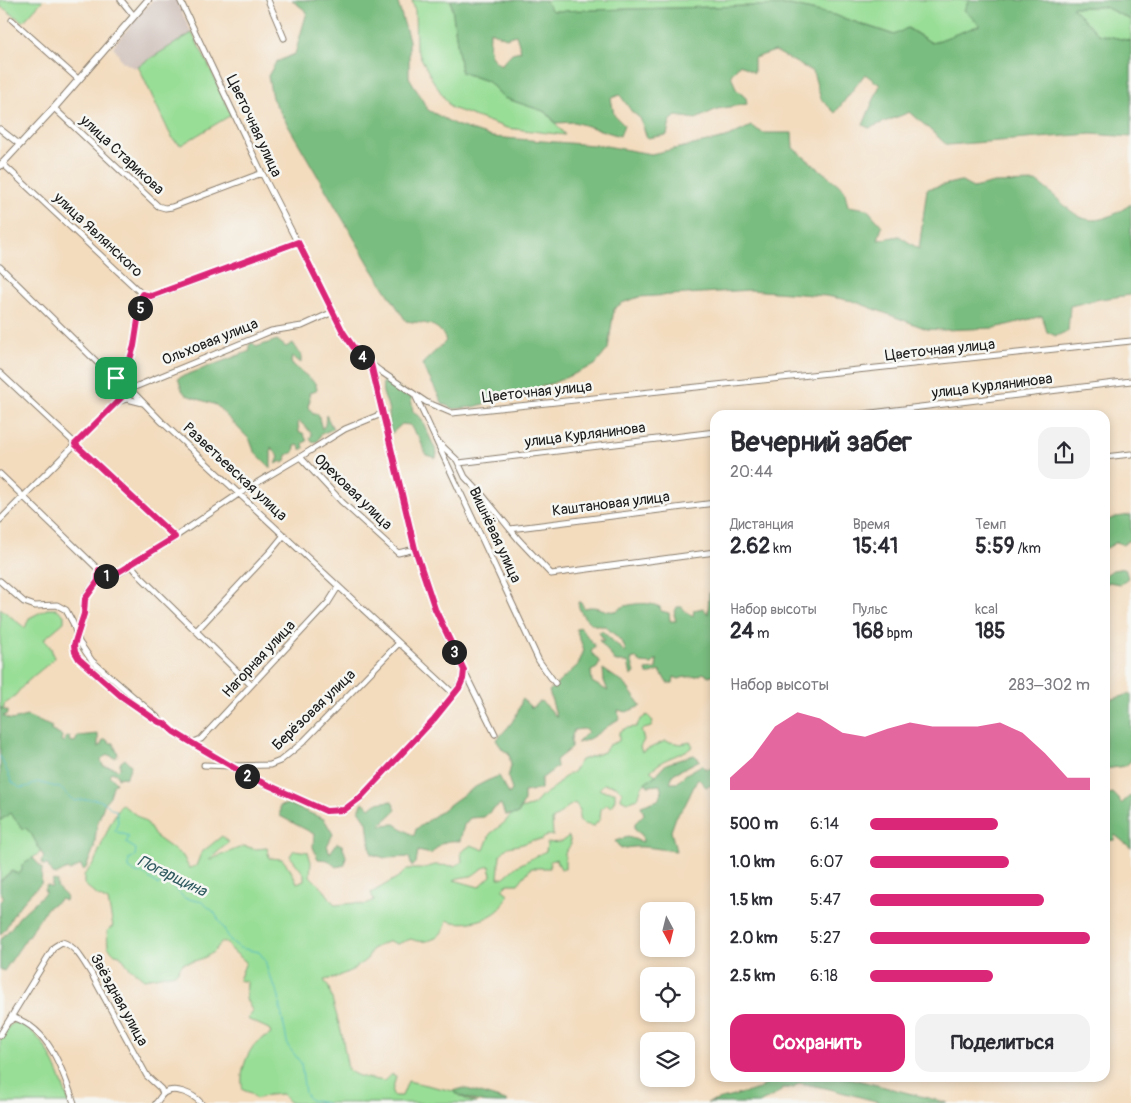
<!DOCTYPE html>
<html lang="ru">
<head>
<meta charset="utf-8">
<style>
	:root { --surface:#fff; --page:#f2f2f3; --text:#2b2b33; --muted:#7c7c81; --accent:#db2777 }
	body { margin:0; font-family:Pangolin,sans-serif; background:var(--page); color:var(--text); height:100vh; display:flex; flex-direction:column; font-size:19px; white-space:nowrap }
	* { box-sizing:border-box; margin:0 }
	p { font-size:16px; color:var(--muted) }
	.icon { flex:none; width:28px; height:28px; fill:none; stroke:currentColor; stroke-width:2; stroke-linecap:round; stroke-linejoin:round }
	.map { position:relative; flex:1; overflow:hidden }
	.sheet { position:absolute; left:710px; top:410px; width:400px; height:672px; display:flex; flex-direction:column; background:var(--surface); border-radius:15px; box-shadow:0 2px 8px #0003 }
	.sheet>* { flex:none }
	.needle { width:32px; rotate:173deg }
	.controls { position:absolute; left:640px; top:902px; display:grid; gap:10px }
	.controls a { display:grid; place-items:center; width:55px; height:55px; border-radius:10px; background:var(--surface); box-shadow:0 2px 8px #0003; font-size:25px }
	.pin { position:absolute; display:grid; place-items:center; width:42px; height:42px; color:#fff; margin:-21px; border-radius:10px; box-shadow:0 2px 8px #0006 }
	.km { position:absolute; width:25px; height:25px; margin:-12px; border-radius:50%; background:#222; color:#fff; font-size:14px; line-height:25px; text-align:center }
	.round { display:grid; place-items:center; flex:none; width:52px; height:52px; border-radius:15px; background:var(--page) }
	.summary { display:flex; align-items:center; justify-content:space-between; height:85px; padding:0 20px }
	h1 { font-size:28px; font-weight:800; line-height:38px }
	.figures { display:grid; grid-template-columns:repeat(3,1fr); gap:8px; height:85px; padding:5px 20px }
	.figures div { display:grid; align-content:center }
	.figures b { font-size:21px; font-weight:800 }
	.figures small { font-size:14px; font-weight:400 }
	.figures p { font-size:14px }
	.chart { height:140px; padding:10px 20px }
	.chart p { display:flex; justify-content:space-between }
	.chart svg { width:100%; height:90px; margin-top:5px; fill:var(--accent); opacity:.7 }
	.action { display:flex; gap:10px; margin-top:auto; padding:10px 20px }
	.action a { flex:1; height:58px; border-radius:15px; background:var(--accent); color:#fff; font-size:20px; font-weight:800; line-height:58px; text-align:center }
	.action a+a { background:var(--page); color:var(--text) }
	ul { padding:0 20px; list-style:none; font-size:16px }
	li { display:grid; grid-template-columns:80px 60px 1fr; align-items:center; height:38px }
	li i { height:12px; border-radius:6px; background:var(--accent) }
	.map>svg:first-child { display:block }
	.industrial { fill:#cfc0ba }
	.green { fill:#99de97; stroke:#5a7d5a; fill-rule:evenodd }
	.forest { fill:#7abd80; stroke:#4b6c4e; fill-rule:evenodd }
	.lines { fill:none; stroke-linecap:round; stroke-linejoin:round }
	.stream { stroke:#4bb8c6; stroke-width:1 }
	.minor-casing { stroke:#887c6c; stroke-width:7 }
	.tertiary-casing { stroke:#887c6c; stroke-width:8 }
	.minor { stroke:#fff; stroke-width:5 }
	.tertiary { stroke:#fff; stroke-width:6 }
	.route-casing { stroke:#fff; stroke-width:10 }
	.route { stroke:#db2777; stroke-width:6 }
	.labels { text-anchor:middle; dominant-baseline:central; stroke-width:5; stroke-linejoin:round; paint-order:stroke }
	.street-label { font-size:15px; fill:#1c1c1c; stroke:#f6f6f2 }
	.water-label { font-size:16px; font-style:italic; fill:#2f5a60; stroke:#f6f6f2 }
</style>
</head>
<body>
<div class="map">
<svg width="1131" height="1103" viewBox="0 0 1131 1103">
	<rect width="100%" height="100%" fill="#f6f6f2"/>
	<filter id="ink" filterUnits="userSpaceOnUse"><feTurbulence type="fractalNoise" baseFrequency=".02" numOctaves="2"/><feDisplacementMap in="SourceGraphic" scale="10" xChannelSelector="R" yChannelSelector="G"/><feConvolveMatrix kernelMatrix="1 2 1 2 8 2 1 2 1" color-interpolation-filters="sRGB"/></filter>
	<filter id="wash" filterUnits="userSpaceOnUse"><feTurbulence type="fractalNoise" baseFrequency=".0096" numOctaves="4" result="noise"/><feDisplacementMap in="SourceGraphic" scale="20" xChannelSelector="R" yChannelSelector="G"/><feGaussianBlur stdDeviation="1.12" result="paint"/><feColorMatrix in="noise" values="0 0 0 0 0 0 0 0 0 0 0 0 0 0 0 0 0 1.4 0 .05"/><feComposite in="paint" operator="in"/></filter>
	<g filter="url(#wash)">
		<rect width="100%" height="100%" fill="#f3dbbd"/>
		<path class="industrial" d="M153,0H176L192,33L134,68L122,61L113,46Z"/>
		<path class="green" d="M0,0H43L23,22L2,7L0,9Z
			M412,0H451L461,72L489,82L504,98L546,112L565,135L507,128L451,108L432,79L416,48L415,11Z
			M545,0H969L965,10L981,25L932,43L908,28L895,35L834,15L790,5L552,11Z
			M1072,7H1105L1131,20V41L1098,34Z
			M192,33L209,66L231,115L181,145L174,140L169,132L138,66Z
			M0,608L25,628L29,618L47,609H57L64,615V622L44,639L51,648L54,658C46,667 36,673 27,682C19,689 15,699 4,704V708H0Z
			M647,715L653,721L651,727L641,730L644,740L640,747L642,752L665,741L681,744L690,742L693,746L688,750L663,761L650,771L656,775L642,786L638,798L627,802L621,799L622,792L616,786L604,784L599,789L603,791L615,792V799L611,807L607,804L601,809L600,819L594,826L583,824L579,819L580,810L575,803C565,807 560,815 552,820L553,836L548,835L541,840H533L523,844L508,847L500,855L498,878H503L517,866L546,851L547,843L561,842L569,836L571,844L565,853V869H561L556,859L550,861V868H531L518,884H508L502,889L508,894C507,897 505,902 503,905C493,920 463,927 447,920C446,923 445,928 442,932C436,941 421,944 411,939L397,944L389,941L372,949L367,959L354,969L335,978L324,980L329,988L342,1035L348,1070C360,1079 370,1078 384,1081L391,1074L396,1076L392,1092L394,1096H402L408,1081L453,1091L461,1097L476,1103H297L289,1102L282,1094L268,1095L256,1099L251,1093L243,1090C239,1075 246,1053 257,1042C261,1039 267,1037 271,1034L269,1029L247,1019L253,1012L246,999L247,982L239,980L246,962L232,950L226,942H221C213,957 198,961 183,963L176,973L144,979L129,967L120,955L115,954L108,947L107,931L113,926L108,901L98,896L84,884V875L94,863L111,822L121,804L147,823L155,836L183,856L189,868L196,866L201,853L222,836L229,842L209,860L244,846L256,849L267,848L269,858L282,859L290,869L297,883L304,880V874L290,856L294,850L308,852L311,862L310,876L324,890L335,905L356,903L364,905L374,900L371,893L400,876L407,869H421L435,865L455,866L462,862L461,852L471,845L484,850L490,834L504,823L511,815L518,814L521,809L534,805L542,796L555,787L562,779L574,771L581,760L604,752L609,745L619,741V732L626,728L636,727L640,720ZM490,866L491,876L479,887L454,880C459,877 465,877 471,876C478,873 479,868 490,866Z
			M10,813L23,829L26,828L32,835L41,852L27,862L22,871L18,874L11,871L0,881V821Z
			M16,1021C47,1035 59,1073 69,1103H0V1041L9,1026Z"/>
		<path class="forest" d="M292,0H397L409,40V77L428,110L456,125L492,137L606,146L651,154L726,138L751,126L763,133H792L793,148L844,189L848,206L867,209L882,226L878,240L899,236L919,249L927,189L960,181L973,188L994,183L1037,182C1075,209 1080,239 1131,204V295L1100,299L1070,306L1068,331L1056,336L1047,332L1042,316L995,328L943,330L927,329L853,301L826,296L750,290L639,297L622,303L614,309L608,349L595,365L553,383L474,407L454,409L443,404L422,364L446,341C439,321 424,324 406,321L372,269L272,98L268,76L276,62L295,54L307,12Z
			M451,0H545L552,11L790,5L834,15L894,35L907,28L932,43L980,25L964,10L969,0H1131V20L1105,7H1072L1098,34L1131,41V137L1091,134L947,145L910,112L869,128L863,125L880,85L865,74L835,113L821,99L813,72L775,51L754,58V73L740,64L731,75L736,89L746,98L747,104L717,109L696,119L676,116L670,121L667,135L647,138L640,118L632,112L620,95L611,98L614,115L624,125L620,136L574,122L556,123L546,112L504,98L489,82L461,72ZM490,31L506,38L516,35L521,51L512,53L501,65C486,57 490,46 490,31Z
			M277,340L286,347L293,343L301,355V363L292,356L291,363L315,383L317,389L314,392L309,393L310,400L308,406L313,414H318L322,429L325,425L326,415L333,429L321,434L318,441L313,442L310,438L312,435C310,430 303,425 299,421L298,424L299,432L303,433L307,441L303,443L304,448L302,450L298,445L295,446L294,452L287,455L286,461L283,464L282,461L276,464L279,457L271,447V468L254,451L250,440L216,405L186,395L182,390L178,378L250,351L249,345L252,342L256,347Z
			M384,378L411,397L413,412L421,418L437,453L436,458L426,455L419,437L414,432L410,425L402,424L392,433C388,426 390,420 389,413C388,398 379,396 384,378Z
			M1131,515V539L1123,545L1117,542L1107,548L1105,547V521L1116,517Z
			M1125,568L1128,578L1120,584L1108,582L1105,585V575L1113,570Z
			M714,592L715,674L709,676L703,673C696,679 687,675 679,679L674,677L673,683H667L660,671L651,674H647L646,670L656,669L657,659L652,664L641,663L635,658L631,659L635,673L631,676L628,662H616L599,640L604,641L599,632L602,631L626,653C625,641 613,634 605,626C591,628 579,615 578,602H581L584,608C599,604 604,613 615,611C618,611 621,607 625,606C636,603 650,602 660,607L661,611L669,613L670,621H676L674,614L677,607H682L686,612L693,616L694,610L703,608L708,614L709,593Z
			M580,627L595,646L591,652L600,662L597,668L591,671L592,682L608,691L604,681L603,669L625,684L641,706L626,712L618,710L619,719C606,726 593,740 577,743L588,732L584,729L574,730L571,739V748L556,760L557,767L541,779V789L524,792V801L518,814L505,815L501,804L493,809L484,817L470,818L464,825L460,841C444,840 442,842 431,854L418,851L416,863L412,867L409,857L385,858L371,854L367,822L359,810L363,802L370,808L376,803L392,801L396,810L380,825L395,824L414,836L416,829C444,811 467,787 499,776L509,794L512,790L508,777L511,766L509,753L503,750L496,740C509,727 518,717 522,699L532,708L541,701L550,709L557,718L549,691L578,665L584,650L576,629Z
			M1131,694V761L1125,766L1105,769V701Z
			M0,708L8,711V714L3,716C13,723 16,718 27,716L52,727L50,730L62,736L61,741L64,742L65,738L70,736L69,741L75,742L78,736L98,734V747L102,745V741L106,739L109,743H113L118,754L115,758L109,755L105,756L101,760L103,766L112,767L118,770L120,768V763L125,759L131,765L128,773L125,778L123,777L118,778L117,774L111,772L109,775L116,782L113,786L110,796L105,802L97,825L94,848L86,868L83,870L81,865L70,871L67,869L56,875L51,873L48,865H43L41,861L44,857L32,835L26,828L23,829L10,813L0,821Z
			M694,755L700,760L673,774L670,783H677L686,774L702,765L704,768L715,769V784L706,787L698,778L685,805L676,817L671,831L676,851C655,849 642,844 621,849L615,841L628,837L643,842L642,835L635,830V823L644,814L641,806L658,800L662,793L660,785L648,786L645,782L656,775L666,764Z
			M1113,793L1119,799L1121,804L1131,795V848L1115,835L1114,840L1105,841V795Z
			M288,804L324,819L333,834L327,846L330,853L337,843L342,845L346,856L345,865L336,867L328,860L318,859L313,847L314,834L280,816V806Z
			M33,858L42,868L41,884C30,893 21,903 13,915C8,923 7,929 0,935V902L4,898L0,891V881L12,871L18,874L22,871V865Z
			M53,880L57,881C55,889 62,891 66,896L65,901L61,899L47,908L4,971L0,969V940L11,928L20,916L46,892L44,890L47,885L51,888Z
			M776,1078H849L948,1103H883L826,1088L799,1083L794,1088H783L775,1095L759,1103H707L759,1089Z
			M464,1088L506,1101L508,1103C486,1103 471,1103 453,1091Z"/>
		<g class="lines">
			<path class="stream" d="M0,756L12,782L20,788L30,786L37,782L60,788L74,801C87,799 103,796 111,809L116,810L118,821L115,831L129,836L126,843L136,849L135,856L129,859V868L136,873L144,874L158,885L164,882L170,884L177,890L184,898L202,902L214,912L231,941L240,948L259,952L265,960L268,972L279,996L280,1007L288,1046L301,1063L305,1093L310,1100L327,1103"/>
		</g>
	</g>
	<g filter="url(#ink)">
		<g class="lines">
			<g class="minor-casing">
				<path id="minor" d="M121,0L134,16
					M180,0L262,173L343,332L358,354L380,371L426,402L452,413L1131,341
					M268,0L284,38
					M12,20L78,79
					M54,108L158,206L165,208L172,207L262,173
					M0,129L19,144
					M2,163L142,294L151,297L298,242
					M0,267L106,371L130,389L162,422L454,694
					M371,365L415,549L435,609L448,639L495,734
					M0,373L175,537
					M116,378L126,372L134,345L142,294
					M415,395L539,661L555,683
					M119,401L127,399L143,403
					M855,415L1131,381
					M436,440L457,460L465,477L484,497L519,540L551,574L715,552
					M300,457L342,502L398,553L415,549
					M1105,457L1131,454
					M459,463L715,432
					M0,474L99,570
					M0,520L130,389L271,331L302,326L333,312
					M510,529L715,503
					M131,565L141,577L251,685
					M0,581L24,602L35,606L57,605L66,610L73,623L79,642L92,661L174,732L247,776L326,811L344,810L361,797L434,719L454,694L463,679L464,670
					M196,631L271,551L284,535
					M160,722C146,716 80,665 76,652C72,641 81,626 84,615C85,610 84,605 85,600C88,588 100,585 99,570L104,575L107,576L119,573L175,537L240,493L300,457L345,429L384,413
					M192,743L201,739L328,603L338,587
					M204,765L232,766L270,765L280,761L302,743L399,643
					M8,1022L15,1018C50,1030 63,1071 74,1103
					M0,1035L54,947L62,942C76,946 83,961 91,973L147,1076L161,1089L163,1094
					M156,1103C159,1100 161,1095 164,1093C175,1086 193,1094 201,1103"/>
			</g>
			<g class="tertiary-casing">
				<path id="tertiary" d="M0,166L54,108L148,0"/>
			</g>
			<use href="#minor" class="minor"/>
			<use href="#tertiary" class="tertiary"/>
		</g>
	</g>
	<g class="lines" filter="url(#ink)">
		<g class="route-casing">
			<path id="route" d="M298,242L343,332L358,354L371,364L415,549L435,609L464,670L463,679L459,688L434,719L361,797L344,810L326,811L248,776L197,746L174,732L164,723L159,722L153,718L121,696L79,659L75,652L74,645L84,614L85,599L98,581L99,570L104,575L112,576L175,537L75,444L130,389L116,378L126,372L134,346L142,294L151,296Z"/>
		</g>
		<use href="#route" class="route"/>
	</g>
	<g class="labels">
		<g class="street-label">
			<text transform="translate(254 126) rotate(65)">Цветочная улица</text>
			<text transform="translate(122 155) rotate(43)">улица Старикова</text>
			<text transform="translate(98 235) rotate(43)">улица Являнского</text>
			<text transform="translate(210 342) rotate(-22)">Ольховая улица</text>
			<text transform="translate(940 350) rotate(-6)">Цветочная улица</text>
			<text transform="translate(992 386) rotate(-7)">улица Курлянинова</text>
			<text transform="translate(537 392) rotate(-6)">Цветочная улица</text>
			<text transform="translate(585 435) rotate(-7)">улица Курлянинова</text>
			<text transform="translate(235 472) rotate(43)">Разветьевская улица</text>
			<text transform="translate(353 492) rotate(44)">Ореховая улица</text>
			<text transform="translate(611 504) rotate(-7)">Каштановая улица</text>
			<text transform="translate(495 535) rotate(65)">Вишнёвая улица</text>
			<text transform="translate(259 659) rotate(-47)">Нагорная улица</text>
			<text transform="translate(314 710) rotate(-44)">Берёзовая улица</text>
			<text transform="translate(119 1000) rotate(61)">Звёздная улица</text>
		</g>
		<g class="water-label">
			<text transform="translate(172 876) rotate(26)">Погарщина</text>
		</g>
	</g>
</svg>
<div class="controls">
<a><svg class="needle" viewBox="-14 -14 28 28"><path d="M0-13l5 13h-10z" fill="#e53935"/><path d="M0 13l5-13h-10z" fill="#7c7c81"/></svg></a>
<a><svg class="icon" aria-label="locate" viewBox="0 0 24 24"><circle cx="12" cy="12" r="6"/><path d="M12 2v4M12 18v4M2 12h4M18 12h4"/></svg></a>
<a><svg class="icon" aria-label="layers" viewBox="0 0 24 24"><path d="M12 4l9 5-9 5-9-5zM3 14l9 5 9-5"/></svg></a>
</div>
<div class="pin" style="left:116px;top:378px;background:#1e9e55"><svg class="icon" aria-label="arrive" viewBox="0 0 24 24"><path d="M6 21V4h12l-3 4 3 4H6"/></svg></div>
<b class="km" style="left:106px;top:576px">1</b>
<b class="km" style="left:247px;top:776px">2</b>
<b class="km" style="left:454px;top:652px">3</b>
<b class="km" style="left:362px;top:357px">4</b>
<b class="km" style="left:140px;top:308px">5</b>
<section class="sheet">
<div class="summary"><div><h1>Вечерний забег</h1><p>20:44</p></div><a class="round"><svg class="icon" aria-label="share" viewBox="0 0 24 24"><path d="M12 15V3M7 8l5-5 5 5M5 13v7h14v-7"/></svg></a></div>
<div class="figures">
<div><p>Дистанция</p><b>2.62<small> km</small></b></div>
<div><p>Время</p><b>15:41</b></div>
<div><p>Темп</p><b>5:59<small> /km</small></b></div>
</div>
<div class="figures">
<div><p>Набор высоты</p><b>24<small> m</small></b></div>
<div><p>Пульс</p><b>168<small> bpm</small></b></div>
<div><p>kcal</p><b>185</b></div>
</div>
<div class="chart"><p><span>Набор высоты</span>283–302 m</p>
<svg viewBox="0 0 160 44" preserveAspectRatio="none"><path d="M0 44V38L10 28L20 13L30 6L40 9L50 16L60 18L70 14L80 11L90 13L100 13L110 13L120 11L130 16L140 26L150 38L160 38V44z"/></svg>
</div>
<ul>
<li><b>500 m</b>6:14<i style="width:58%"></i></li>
<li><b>1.0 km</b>6:07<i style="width:63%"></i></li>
<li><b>1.5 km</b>5:47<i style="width:79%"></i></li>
<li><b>2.0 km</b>5:27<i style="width:100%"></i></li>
<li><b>2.5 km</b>6:18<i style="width:56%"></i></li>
</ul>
<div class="action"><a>Сохранить</a><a>Поделиться</a></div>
</section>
</div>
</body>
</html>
